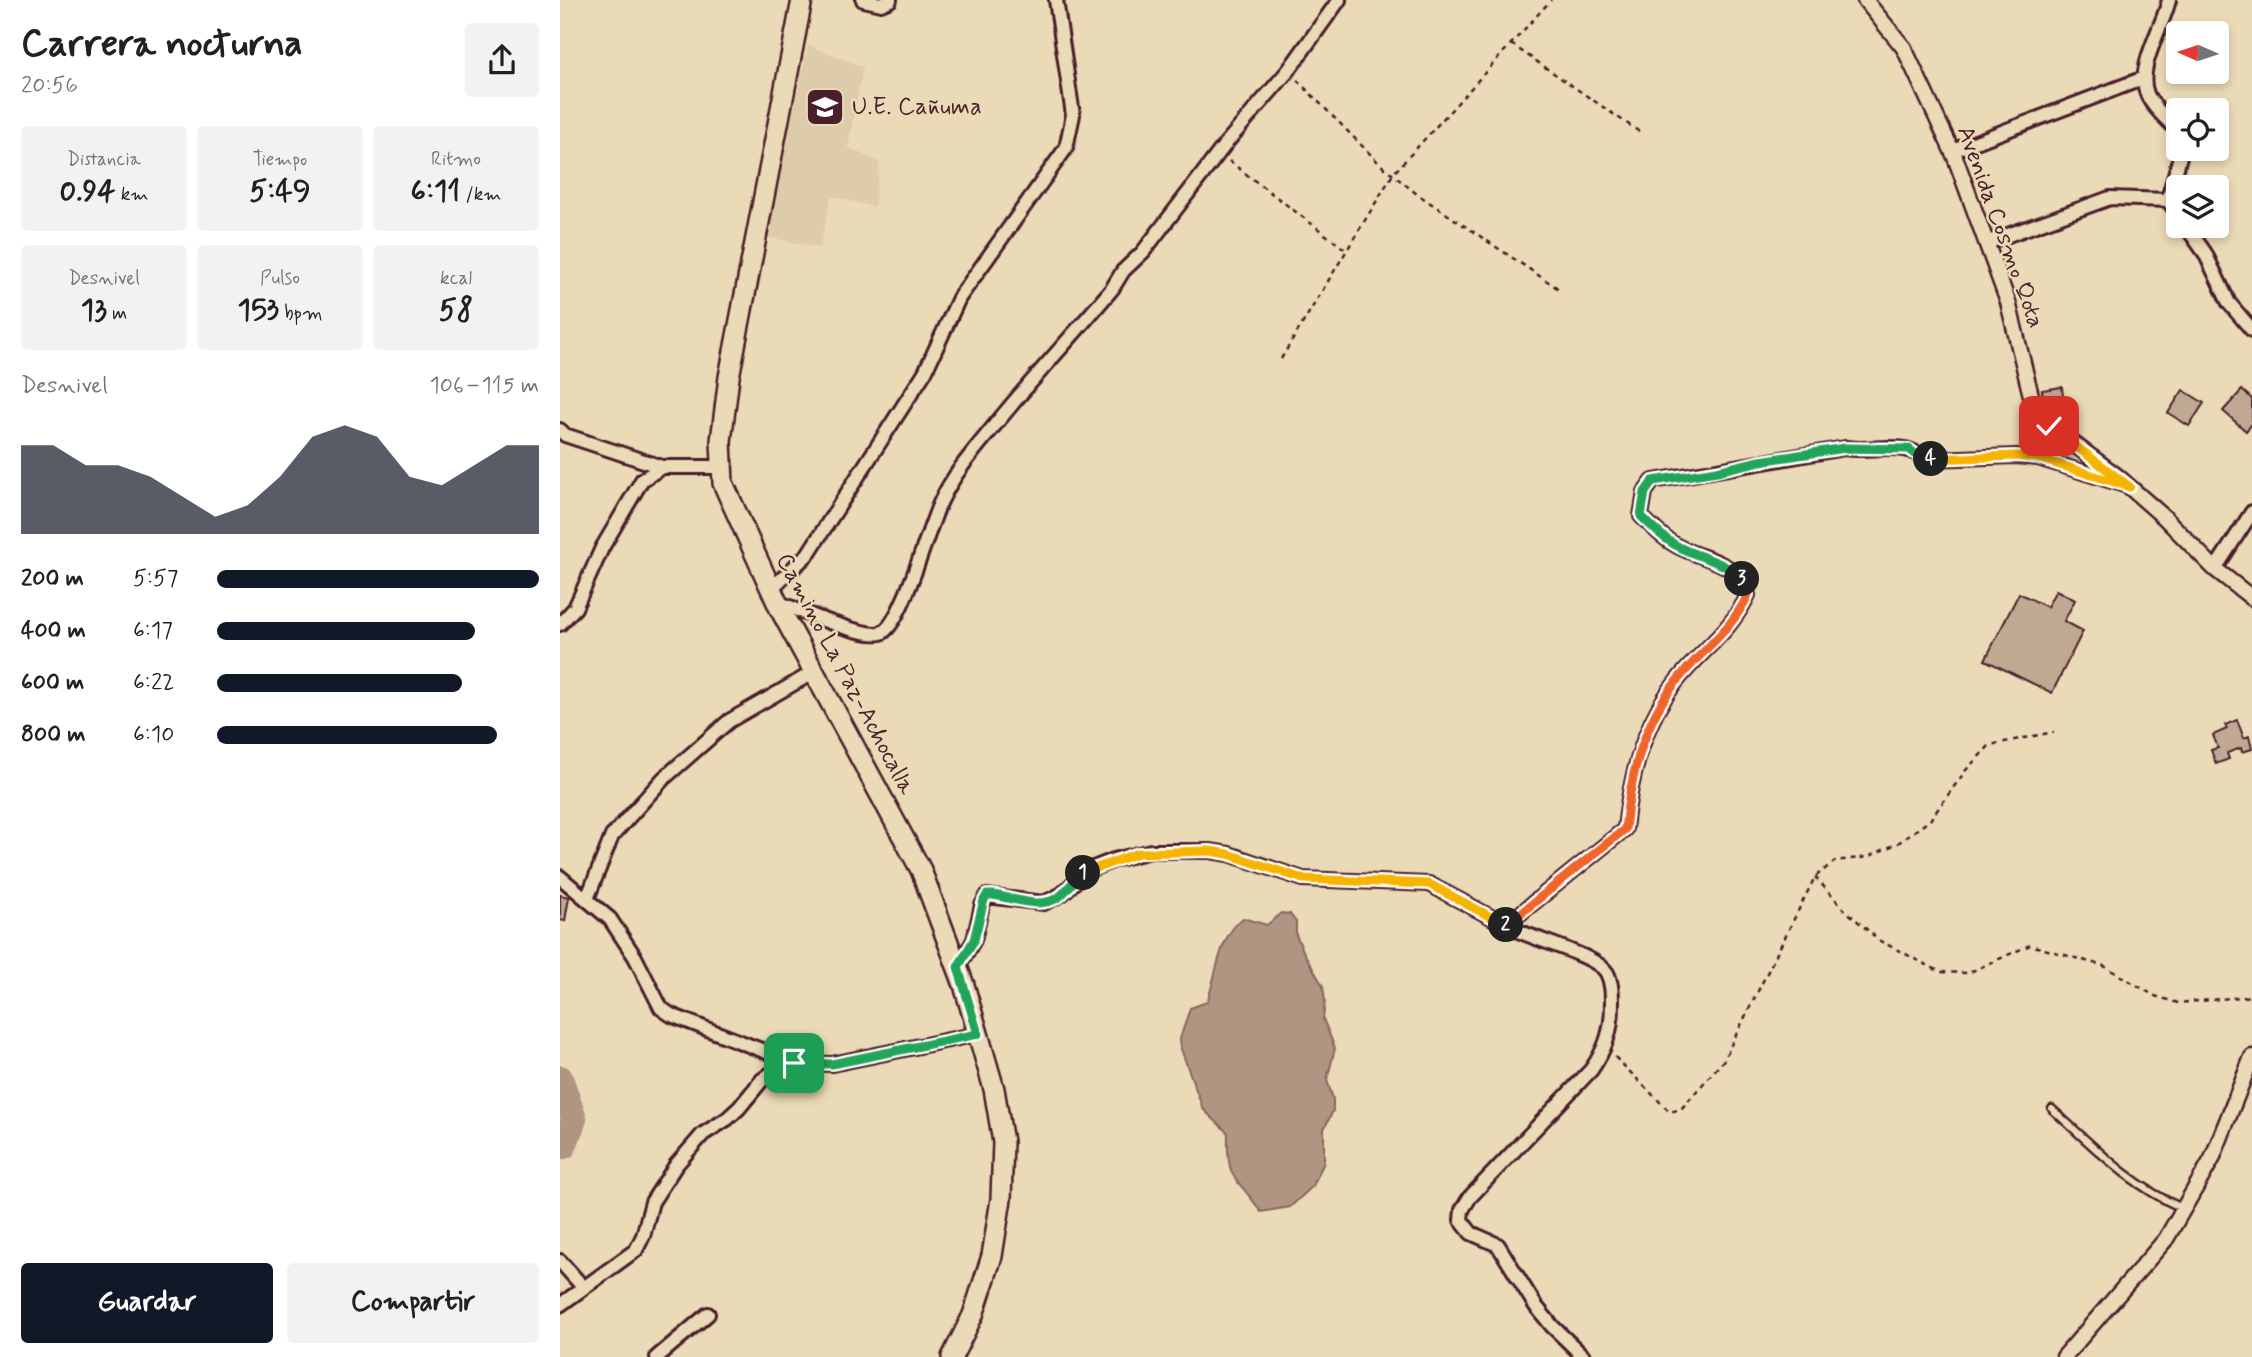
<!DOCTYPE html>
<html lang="es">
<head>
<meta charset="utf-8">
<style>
	:root { --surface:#fff; --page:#f2f2f2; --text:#202124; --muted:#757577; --accent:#111827 }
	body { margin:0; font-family:Mynerve,sans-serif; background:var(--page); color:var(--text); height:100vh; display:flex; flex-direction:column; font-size:26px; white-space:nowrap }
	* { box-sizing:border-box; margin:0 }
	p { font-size:23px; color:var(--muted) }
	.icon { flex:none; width:38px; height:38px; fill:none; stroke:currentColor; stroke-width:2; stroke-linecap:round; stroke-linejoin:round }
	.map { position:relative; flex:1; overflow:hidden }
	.drawer { display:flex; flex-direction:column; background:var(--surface); width:560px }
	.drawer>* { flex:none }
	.needle { width:46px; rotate:273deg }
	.fabs { position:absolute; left:1606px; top:21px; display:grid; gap:14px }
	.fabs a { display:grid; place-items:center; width:63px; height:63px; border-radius:7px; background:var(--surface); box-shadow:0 4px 10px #0003; font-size:35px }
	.pin { position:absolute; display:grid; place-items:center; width:60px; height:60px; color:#fff; margin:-30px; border-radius:14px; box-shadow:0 4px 10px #0006 }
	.km { position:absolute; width:35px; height:35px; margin:-18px; border-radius:50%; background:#222; color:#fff; font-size:19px; line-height:35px; text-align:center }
	.round { display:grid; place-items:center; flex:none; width:74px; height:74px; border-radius:7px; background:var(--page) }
	.headline { display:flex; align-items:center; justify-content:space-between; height:119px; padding:0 21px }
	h1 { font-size:38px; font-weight:700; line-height:52px }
	.metrics { display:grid; grid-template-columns:repeat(3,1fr); gap:10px; height:119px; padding:7px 21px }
	.metrics div { display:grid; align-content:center; border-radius:7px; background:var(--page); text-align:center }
	.metrics b { font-size:30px; font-weight:700 }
	.metrics small { font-size:19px; font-weight:400 }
	.metrics p { font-size:19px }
	.chart { height:196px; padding:14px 21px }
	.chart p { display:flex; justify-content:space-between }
	.chart svg { width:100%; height:126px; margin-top:7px; fill:var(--accent); opacity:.7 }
	.button { display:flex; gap:14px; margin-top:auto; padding:14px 21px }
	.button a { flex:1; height:80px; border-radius:7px; background:var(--accent); color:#fff; font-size:28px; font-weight:700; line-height:80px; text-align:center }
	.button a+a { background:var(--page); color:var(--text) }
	ul { padding:0 21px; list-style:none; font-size:23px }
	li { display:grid; grid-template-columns:112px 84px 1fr; align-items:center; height:52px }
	li i { height:18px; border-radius:9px; background:var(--accent) }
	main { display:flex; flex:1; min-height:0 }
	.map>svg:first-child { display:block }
	.built { fill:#decbac }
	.water { fill:#b09583; stroke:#876660; stroke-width:2 }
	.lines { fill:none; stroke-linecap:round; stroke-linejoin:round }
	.river { stroke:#b09583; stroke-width:26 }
	.building { fill:#c0a992; stroke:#4a1f2b; stroke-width:2 }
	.service-casing { stroke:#4a1f2b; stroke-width:11 }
	.minor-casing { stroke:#4a1f2b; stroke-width:18 }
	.tertiary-casing { stroke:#4a1f2b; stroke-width:19 }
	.primary-casing { stroke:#4a1f2b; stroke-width:24 }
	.path { stroke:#4a1f2b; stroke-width:2.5; stroke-dasharray:5 5; stroke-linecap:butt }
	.service { stroke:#ebdab7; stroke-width:6 }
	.minor { stroke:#ebdab7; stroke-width:12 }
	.tertiary { stroke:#ebdab7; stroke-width:14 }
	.primary { stroke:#ebdab7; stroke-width:19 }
	.split-1-casing { stroke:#fff; stroke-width:14 }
	.split-2-casing { stroke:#fff; stroke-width:14 }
	.split-3-casing { stroke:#fff; stroke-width:14 }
	.split-4-casing { stroke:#fff; stroke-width:14 }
	.split-5-casing { stroke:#fff; stroke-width:14 }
	.split-1 { stroke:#22a559; stroke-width:9 }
	.split-2 { stroke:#f5b400; stroke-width:9 }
	.split-3 { stroke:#f0652b; stroke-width:9 }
	.split-4 { stroke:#22a559; stroke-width:9 }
	.split-5 { stroke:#f5b400; stroke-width:9 }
	.labels { text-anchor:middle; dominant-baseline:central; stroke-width:5; stroke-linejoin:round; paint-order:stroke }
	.poi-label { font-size:24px; fill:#4a1f2b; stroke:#ebdab7; text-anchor:start }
	.street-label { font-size:24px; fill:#4a1f2b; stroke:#ebdab7 }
</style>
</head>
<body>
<main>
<section class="drawer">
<div class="headline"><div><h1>Carrera nocturna</h1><p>20:56</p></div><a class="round"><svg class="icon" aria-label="share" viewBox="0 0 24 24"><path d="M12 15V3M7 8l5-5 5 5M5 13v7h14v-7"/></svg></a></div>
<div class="metrics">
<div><p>Distancia</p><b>0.94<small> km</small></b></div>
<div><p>Tiempo</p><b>5:49</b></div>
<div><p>Ritmo</p><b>6:11<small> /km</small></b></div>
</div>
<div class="metrics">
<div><p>Desnivel</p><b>13<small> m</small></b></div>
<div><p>Pulso</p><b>153<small> bpm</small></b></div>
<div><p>kcal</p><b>58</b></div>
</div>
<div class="chart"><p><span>Desnivel</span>106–115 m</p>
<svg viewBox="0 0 160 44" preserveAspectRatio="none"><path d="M0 44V13L10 13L20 20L30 20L40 24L50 31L60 38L70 34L80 24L90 10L100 6L110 10L120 24L130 27L140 20L150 13L160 13V44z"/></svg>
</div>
<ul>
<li><b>200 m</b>5:57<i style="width:100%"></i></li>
<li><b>400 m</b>6:17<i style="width:80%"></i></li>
<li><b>600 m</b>6:22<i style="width:76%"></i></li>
<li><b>800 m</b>6:10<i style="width:87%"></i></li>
</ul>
<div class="button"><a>Guardar</a><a>Compartir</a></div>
</section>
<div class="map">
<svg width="1692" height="1357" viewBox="0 0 1692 1357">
	<rect width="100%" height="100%" fill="#ebdab7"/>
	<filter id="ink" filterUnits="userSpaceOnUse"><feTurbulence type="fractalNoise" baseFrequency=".0143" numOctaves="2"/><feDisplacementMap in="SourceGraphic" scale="14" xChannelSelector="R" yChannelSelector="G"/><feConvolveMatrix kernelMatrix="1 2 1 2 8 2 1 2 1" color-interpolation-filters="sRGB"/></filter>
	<g filter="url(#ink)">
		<path class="built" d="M248,45L303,67L288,147L320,163L314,207L271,196L260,248L206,237Z"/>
		<path class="water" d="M721,913L730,914L736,922V935L744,953L763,986L765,1001L763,1019L775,1048L767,1080L773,1099V1111L764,1129V1162L753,1186L730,1207L701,1212C677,1175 666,1184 668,1133L643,1109L621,1049L620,1039L630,1008L647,1002C657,975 658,937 683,918L707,925Z"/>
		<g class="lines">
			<path class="river" d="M0,1078L14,1119L4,1146"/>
		</g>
		<path class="building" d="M1502,387L1504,405L1484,407L1482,390Z
			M1623,390L1644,403L1629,426L1608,413Z
			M1682,390L1692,399V424L1686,431L1663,411Z
			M1496,590L1515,600L1504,621L1523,631L1492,693L1425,660L1459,593L1487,607Z
			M1677,720L1684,738L1689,736L1692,749L1682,752L1681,748L1667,753L1669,759L1656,764L1651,750L1658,748L1653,735L1667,729L1665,725Z
			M0,895L9,897L5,921L0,920Z"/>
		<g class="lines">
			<g class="service-casing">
				<path id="service" d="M1492,1109C1533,1146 1571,1186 1622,1208"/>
			</g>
			<g class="minor-casing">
				<path id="minor" d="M303,0L321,4L330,0
					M1609,0C1603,27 1576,67 1587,94C1592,107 1609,121 1619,132
					M1392,151L1584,78
					M1608,200L1619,216
					M1626,226L1645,253L1669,303L1692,330
					M1426,243L1550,198L1608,200L1622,149
					M0,430L5,435L102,467
					M1655,569L1692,512
					M211,589L248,554L365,372L399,298L506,148L513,115L496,0
					M217,602C237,609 308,641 323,632C344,619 368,527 381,501C394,474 411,454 430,431C469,382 512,337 552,289L563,271L583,252L667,142L728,71L779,0
					M0,624L15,608L42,548L82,480L102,467H162
					M0,877L50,919L75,957L101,1008L111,1015L235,1063L272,1064L418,1034
					M27,899L52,836L103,779L169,721L254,672
					M946,925C969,939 1036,954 1047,973C1052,983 1052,994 1052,1005C1052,1031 1045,1050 1031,1070L910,1197L902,1210L901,1220L911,1233L938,1245L975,1305L992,1326L1024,1357
					M398,967L414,940L422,905L427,896L484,903L502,894L526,871L554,860L591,851H650L669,854L743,879L869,884L946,925L1065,829C1070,779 1084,722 1116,682C1141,650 1170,633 1188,595C1176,560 1149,562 1119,547C1105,540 1092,527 1081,516L1085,492L1093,481L1285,448C1305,451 1325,446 1344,449C1354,450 1360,457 1371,459L1456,456L1478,458L1567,486
					M0,1261L23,1287
					M0,1305L76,1250L83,1236L92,1202L116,1165L143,1134L167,1119L179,1108L202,1080L230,1060
					M97,1357L148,1314"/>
			</g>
			<g class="tertiary-casing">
				<path id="tertiary" d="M1305,0L1344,48L1395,157L1448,302L1476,416L1557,476L1605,518L1655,569L1692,598
					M1504,1357L1606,1239L1652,1159L1692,1057"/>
			</g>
			<g class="primary-casing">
				<path id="primary" d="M242,0L169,377L161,441L163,483L220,609L361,870L404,985L434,1089L443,1142L441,1199L432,1256L413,1315L392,1357"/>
			</g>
			<path class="path" d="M951,44L1081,133
				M737,80L821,165L857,194L999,289
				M669,161L786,250
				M721,359L833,174L991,0
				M1255,877L1284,909L1320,941L1381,972L1408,973L1470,945L1544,966L1595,996L1618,1003L1692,996
				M1055,1057L1110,1112L1121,1109L1163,1061L1255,877L1275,861L1308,857L1338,843L1370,820L1406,770L1430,745L1494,732"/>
			<use href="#service" class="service"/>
			<use href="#minor" class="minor"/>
			<use href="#tertiary" class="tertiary"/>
			<use href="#primary" class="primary"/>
		</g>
	</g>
	<g class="lines" filter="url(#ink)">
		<g class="split-1-casing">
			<path id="split-1" d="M234,1063L272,1064L418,1034L398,967L414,940L424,900L427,895H433C454,898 478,910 499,897C508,890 513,880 523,873"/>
		</g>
		<g class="split-2-casing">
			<path id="split-2" d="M523,873L578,853L650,851L668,854L743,879L869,884L946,925"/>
		</g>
		<g class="split-3-casing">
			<path id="split-3" d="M946,925L1065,829C1070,778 1084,722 1116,682C1141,650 1170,633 1188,595L1182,579"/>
		</g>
		<g class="split-4-casing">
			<path id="split-4" d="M1182,579C1165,561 1140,558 1119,547C1104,539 1092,527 1081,516L1085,492L1093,481L1157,471L1200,461L1285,448L1349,449L1359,457L1371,459"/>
		</g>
		<g class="split-5-casing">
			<path id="split-5" d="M1371,459L1456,456L1478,458L1570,487L1489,426"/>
		</g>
		<use href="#split-1" class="split-1"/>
		<use href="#split-2" class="split-2"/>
		<use href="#split-3" class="split-3"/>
		<use href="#split-4" class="split-4"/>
		<use href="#split-5" class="split-5"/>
	</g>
	<defs>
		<g id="school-square" transform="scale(2.0125)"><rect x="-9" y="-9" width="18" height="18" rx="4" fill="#4a1f2b" stroke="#ebdab7"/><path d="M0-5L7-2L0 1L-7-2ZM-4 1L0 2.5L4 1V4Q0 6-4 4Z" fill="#fff"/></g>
	</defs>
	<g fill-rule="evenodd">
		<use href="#school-square" x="265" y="107"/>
	</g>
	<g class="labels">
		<g class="poi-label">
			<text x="292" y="107">U.E. Cañuma</text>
		</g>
		<g class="street-label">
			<text transform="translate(1440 227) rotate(70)">Avenida Cosmo Qota</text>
			<text transform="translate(285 674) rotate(62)">Camino La Paz-Achocalla</text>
		</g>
	</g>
</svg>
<div class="fabs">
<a><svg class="needle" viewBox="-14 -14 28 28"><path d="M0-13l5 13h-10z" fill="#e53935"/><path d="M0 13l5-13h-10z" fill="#757577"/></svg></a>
<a><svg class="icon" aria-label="locate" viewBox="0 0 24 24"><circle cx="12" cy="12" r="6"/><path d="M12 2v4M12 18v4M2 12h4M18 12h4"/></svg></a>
<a><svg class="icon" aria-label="layers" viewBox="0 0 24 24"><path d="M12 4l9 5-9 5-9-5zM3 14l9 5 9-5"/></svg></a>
</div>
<div class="pin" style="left:234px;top:1063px;background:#1e9e55"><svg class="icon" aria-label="arrive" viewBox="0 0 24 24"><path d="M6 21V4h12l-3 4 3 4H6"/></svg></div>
<div class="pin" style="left:1489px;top:426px;background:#d93025"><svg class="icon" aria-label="check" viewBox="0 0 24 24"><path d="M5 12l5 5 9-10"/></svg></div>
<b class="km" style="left:523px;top:873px">1</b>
<b class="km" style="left:946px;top:925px">2</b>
<b class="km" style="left:1182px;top:579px">3</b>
<b class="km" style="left:1371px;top:459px">4</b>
</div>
</main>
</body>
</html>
